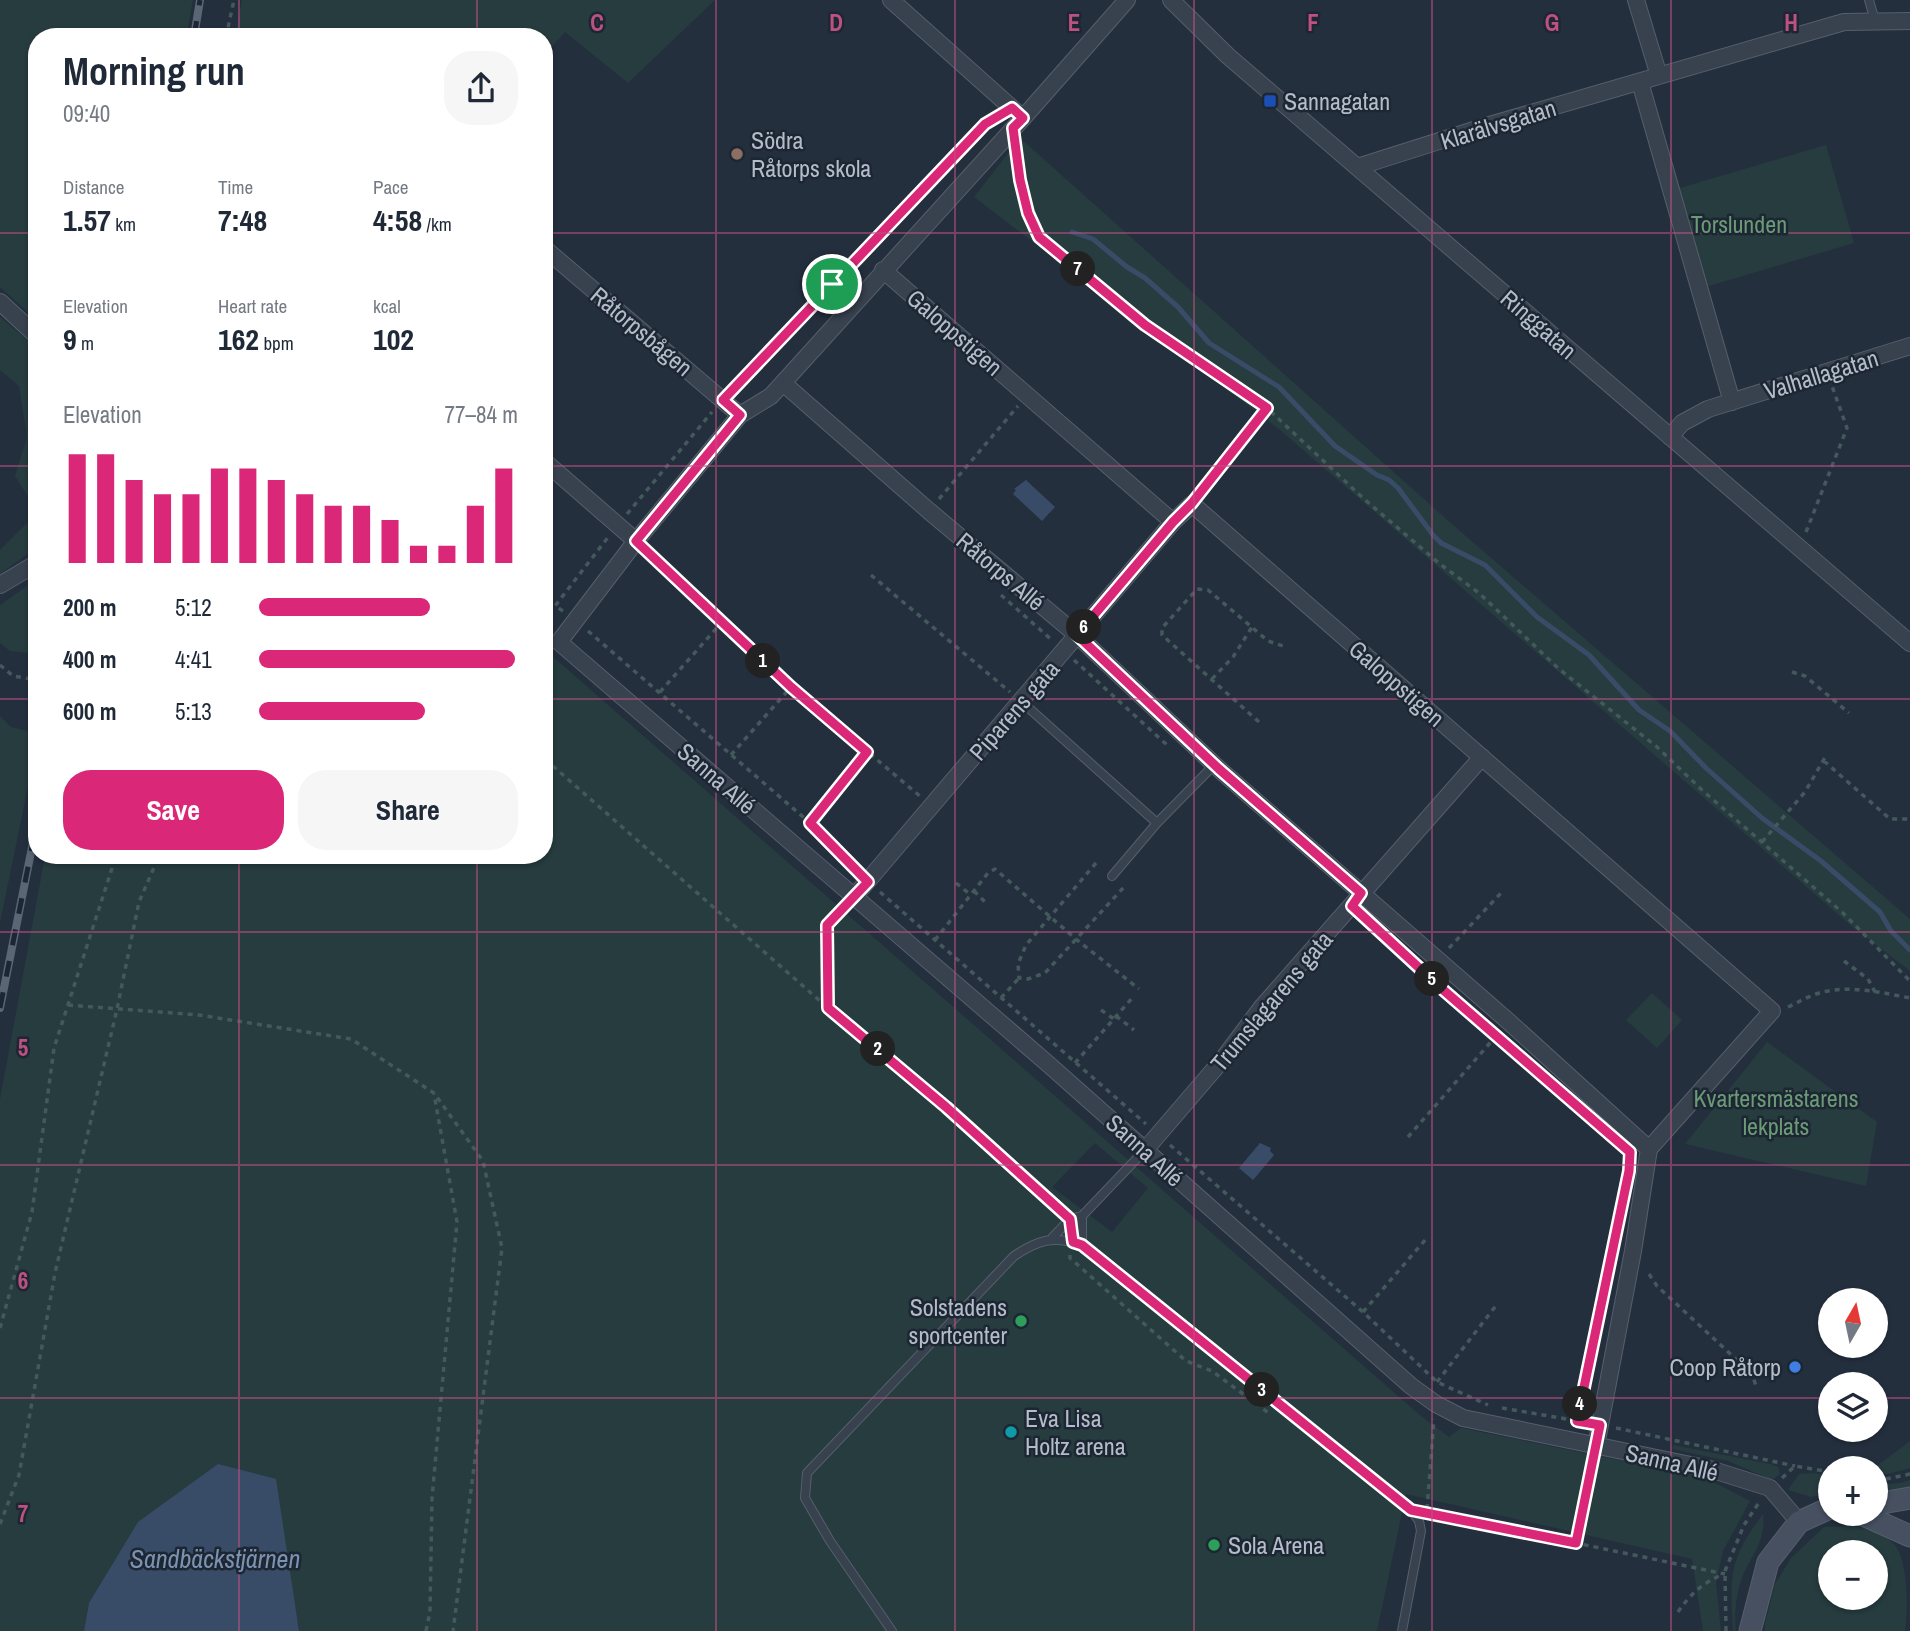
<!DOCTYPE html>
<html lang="en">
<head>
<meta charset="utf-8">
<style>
	:root { --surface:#fff; --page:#f6f6f7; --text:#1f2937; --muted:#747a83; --accent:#db2777 }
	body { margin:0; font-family:"Archivo Narrow",sans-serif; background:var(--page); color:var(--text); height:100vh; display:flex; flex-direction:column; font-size:26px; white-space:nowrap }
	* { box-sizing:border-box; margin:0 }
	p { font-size:23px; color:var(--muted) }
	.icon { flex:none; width:38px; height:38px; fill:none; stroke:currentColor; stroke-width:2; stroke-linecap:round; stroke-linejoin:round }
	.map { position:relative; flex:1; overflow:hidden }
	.sheet { position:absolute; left:28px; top:28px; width:525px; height:836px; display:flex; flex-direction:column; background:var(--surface); border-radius:28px; box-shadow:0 2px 5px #0004 }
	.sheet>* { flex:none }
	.needle { width:46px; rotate:9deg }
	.buttons { position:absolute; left:1818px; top:1288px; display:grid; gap:14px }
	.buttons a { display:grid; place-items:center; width:70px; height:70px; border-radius:50%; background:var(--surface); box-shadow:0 2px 5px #0004; font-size:35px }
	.pin { position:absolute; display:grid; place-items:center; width:60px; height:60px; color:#fff; margin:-30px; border:4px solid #fff; border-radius:50%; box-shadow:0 2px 7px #0007 }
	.km { position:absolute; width:35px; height:35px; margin:-18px; border-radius:50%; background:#222; color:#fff; font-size:19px; line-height:35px; text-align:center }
	.round { display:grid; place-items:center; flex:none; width:74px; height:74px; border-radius:28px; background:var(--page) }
	.summary { display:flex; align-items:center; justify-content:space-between; height:119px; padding:0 35px }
	h1 { font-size:38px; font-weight:800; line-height:52px }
	.metrics { display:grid; grid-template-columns:repeat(3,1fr); gap:10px; height:119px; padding:7px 35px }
	.metrics div { display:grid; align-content:center }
	.metrics b { font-size:30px; font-weight:800 }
	.metrics small { font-size:19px; font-weight:400 }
	.metrics p { font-size:19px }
	.chart { height:196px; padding:14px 35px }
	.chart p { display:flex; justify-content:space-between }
	.chart svg { width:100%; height:126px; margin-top:7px; stroke:var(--accent); stroke-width:6 }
	.button { display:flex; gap:14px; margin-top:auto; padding:14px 35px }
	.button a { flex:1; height:80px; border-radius:28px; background:var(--accent); color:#fff; font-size:28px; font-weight:800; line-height:80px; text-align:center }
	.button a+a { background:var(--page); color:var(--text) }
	ul { padding:0 35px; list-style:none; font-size:23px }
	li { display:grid; grid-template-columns:112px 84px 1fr; align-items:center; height:52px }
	li i { height:18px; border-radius:9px; background:var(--accent) }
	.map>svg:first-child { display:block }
	.green { fill:#263c3f; fill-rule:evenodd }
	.water { fill:#394c67 }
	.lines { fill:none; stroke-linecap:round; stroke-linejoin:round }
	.stream { stroke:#394c67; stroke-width:5 }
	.lane-casing { stroke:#565f6c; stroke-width:10 }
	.street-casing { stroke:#565f6c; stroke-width:18 }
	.secondary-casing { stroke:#565f6c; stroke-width:23 }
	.path { stroke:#44595c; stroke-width:3.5; stroke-dasharray:5 5; stroke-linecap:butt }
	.lane { stroke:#38414e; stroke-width:8 }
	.street { stroke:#38414e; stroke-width:16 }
	.secondary { stroke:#465061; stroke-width:21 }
	.rail-casing { stroke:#5a6575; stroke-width:8 }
	.rail { stroke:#1d2633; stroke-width:5; stroke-dasharray:16; stroke-linecap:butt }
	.route-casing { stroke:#fff; stroke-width:14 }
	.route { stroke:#db2777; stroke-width:9 }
	.grid { fill:none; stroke:#bd5182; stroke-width:2; stroke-opacity:0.55 }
	.transit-dot { fill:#1a4fb4; stroke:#1d2633; stroke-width:2.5 }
	.education-dot { fill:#8d6e63; stroke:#1d2633; stroke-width:2.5 }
	.leisure-dot { fill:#2e9e5b; stroke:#1d2633; stroke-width:2.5 }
	.shop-dot { fill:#3f7fe0; stroke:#1d2633; stroke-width:2.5 }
	.culture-dot { fill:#0f9aa8; stroke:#1d2633; stroke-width:2.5 }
	.labels { text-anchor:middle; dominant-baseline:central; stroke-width:5; stroke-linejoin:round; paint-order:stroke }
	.poi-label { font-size:24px; fill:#b4bcc9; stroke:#1d2633; text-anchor:start }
	.street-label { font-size:24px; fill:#b4bcc9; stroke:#1d2633 }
	.park-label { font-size:24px; fill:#6b9a76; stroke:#1d2633 }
	.water-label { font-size:26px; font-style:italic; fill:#7c92b1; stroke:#1d2633 }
	.grid-label { font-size:23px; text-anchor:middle; font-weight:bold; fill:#bd5182; stroke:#1d2633; stroke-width:5; stroke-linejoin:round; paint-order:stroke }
</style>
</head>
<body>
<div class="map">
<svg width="1910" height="1631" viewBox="0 0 1910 1631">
	<rect width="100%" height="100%" fill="#242f3e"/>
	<path class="green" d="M0,0H193L186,37H37V320L0,287Z
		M242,0H715L628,83L565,32L544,55V37H235Z
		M1020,138L1453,525L1910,919V971L1849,924L1279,429L974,197Z
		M1826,145L1854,243L1702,288L1673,190Z
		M0,317L33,345L37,352V547L0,574V550L29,521V498L15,476L27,437L19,386L0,370Z
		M37,579V654L10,651L0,643V605Z
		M544,649L1421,1416L1449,1437L1461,1428L1704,1477L1750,1501L1723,1551L1716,1583L1721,1631H1703L1692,1559L1406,1494L1377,1631H299L298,1621L89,1603L84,1631H0V1099L45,856H544ZM1095,1143L1148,1188L1112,1232L1052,1187Z
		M0,716L11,727L36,733L33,762L0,923Z
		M1652,993L1682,1020L1657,1048L1626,1020Z
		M1767,1042L1877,1122L1866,1186L1685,1144Z
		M1910,1441V1468L1888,1474H1876V1468H1874Z
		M1673,1445L1770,1464L1778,1467L1780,1474L1772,1480L1728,1461L1672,1449Z
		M1814,1473L1830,1476V1494L1811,1497L1788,1490L1799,1474Z
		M1910,1480V1489L1876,1494V1485L1900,1483Z
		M1763,1514C1767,1542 1749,1557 1741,1581C1736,1596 1734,1616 1736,1631H1733C1730,1576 1728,1560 1763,1514Z
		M1852,1526C1867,1529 1882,1532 1893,1543C1909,1558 1908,1611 1905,1631H1765V1624L1775,1584L1791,1558L1824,1527ZM1830,1552H1876V1598H1830Z"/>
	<path class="water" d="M1026,480L1055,507L1042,521L1013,494L1016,490L1014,489Z
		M1260,1143L1271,1148L1270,1151L1274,1155L1253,1180L1239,1168Z
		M218,1464L276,1479L299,1631H84L89,1603L138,1522Z"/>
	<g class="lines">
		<path class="stream" d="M1072,232L1093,239L1127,267L1145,278L1178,307L1209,343L1279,387L1335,446L1377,475L1389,480L1398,488L1433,535L1441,543L1485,565L1537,617L1589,655L1639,710L1670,731L1706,768L1762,818L1821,861L1880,912L1891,931L1910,950"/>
		<g class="lane-casing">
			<path id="lane" d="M1869,0L1875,21
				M1022,702L1157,823L1214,765
				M1112,876L1157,823
				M1145,1150L1082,1216V1245L1411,1510L1419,1521L1421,1531L1402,1631
				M1052,1238L1070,1219L1082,1216
				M892,1631L830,1541L805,1498L807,1473L1014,1256C1038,1240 1053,1235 1082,1245"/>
		</g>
		<g class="street-casing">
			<path id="street" d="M891,0L1023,118
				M1127,0L1023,118L771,396L740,415L636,541L559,642L1047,1063L1411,1386L1436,1404L1463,1418L1710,1469L1770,1488L1799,1522
				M1171,0L1228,56L1910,643
				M1636,0L1659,76
				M1640,82L1732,402
				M1357,167L1483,127L1844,22L1910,21
				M544,248L740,415
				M883,270L1173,522L1192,504L1772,1011L1649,1149
				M0,302L37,336
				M783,383L929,511L1077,635L1219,769L1508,1021L1649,1149L1633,1251L1596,1446
				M1670,437L1682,423L1708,409L1910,346
				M544,461L636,541
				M0,585L37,563
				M854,897L1173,522
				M1145,1150L1223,1059L1262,1007L1482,757"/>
		</g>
		<g class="secondary-casing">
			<path id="secondary" d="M1876,1504L1910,1498
				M1861,1514L1910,1536
				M1750,1631L1768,1562L1799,1522L1830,1508"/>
		</g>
		<path class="path" d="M226,37L234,0
			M1016,151L1028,213L1039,237L1145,325L1267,408L1363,498L1440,564L1479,593L1559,669L1657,747L1702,790L1843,913L1910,981
			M734,388L985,124L999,116
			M1202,491L1267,408
			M939,499L1018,406
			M627,514L712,412
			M1806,532L1847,428L1832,386
			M648,552L791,687L921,797
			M871,575L1010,692
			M1001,595L1053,641
			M563,611L555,606L609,536
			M588,631L810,823L856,870
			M1074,660L1167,745
			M0,665L13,676L37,680
			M1792,672L1805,676L1849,713
			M1212,679L1233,657L1252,627
			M660,692L721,623
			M1259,722L1162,635V628L1197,589L1208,590L1268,641L1286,647
			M731,755L791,687
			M544,761L554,767L828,1008L946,1107L1062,1212
			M1824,761L1890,819H1910
			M810,823L867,752
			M1762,842L1805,792L1827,754
			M1096,863L1026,945L1018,964L1019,978L1028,979L1045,973L1124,887
			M956,883L971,895
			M974,891L987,904
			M880,892L1146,1124
			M935,940L988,873L995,869L1077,940L1139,989
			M1449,948L1502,892
			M1411,961L1516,1053
			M1844,961L1868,979L1875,992
			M1001,998L1019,978
			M68,1005L199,1015L351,1039L434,1093L483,1161L502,1248L453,1631
			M828,1006L827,925L843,909
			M1788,1007C1801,1001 1813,993 1828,991C1855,986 1884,993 1910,998
			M1101,1010L1114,1019
			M1116,1016L1134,1030
			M1075,1063L1134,996
			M1408,1137L1496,1036
			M1170,1145L1363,1312L1437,1382L1488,1405
			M1070,1255V1258L1186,1361L1212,1371L1270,1414
			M1649,1274L1657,1286L1752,1374L1757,1389
			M1363,1312L1426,1239
			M0,1328L32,1212L54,1048L116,856
			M1437,1382L1498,1303
			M1502,1408L1584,1422
			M1577,1421L1621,1210
			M1616,1428L1795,1466
			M1782,1478L1795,1466L1830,1472
			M1876,1481L1910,1474
			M1427,1509L1434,1419
			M1427,1512L1725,1574
			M0,1524L19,1475L55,1273L117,1009L139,902L159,856
			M1575,1543L1593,1459
			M1678,1612C1690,1594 1704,1582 1724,1574
			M426,1631L430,1612L432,1498L457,1222L434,1094
			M1726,1631L1725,1571L1744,1525L1760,1501"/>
		<use href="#lane" class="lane"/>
		<use href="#street" class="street"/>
		<use href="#secondary" class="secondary"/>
		<g class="rail-casing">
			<path id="rail" d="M194,37L200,0
				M0,1008L37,822"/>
		</g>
		<use href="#rail" class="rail"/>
	</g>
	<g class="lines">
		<g class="route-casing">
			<path id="route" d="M1012,108L1023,118L1013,128L1020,180L1028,213L1039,237L1145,325L1267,408L1192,503L1173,522L1077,635L1219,769L1361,893L1352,906L1441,988L1630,1152L1629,1171L1577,1421L1600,1425L1576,1543L1411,1510L1082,1245L1073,1242L1070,1219L946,1107L828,1008L827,925L868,882L810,823L867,752L791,687L636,541L740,415L723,400L985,124Z"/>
		</g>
		<use href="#route" class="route"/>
	</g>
	<path class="grid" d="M239,0V37M477,0V37M716,0V1631M955,0V1631M1194,0V1631M1432,0V1631M1671,0V1631M0,233H37M544,233H1910M0,466H37M544,466H1910M0,699H37M544,699H1910M239,856V1631M477,856V1631M0,932H1910M0,1165H1910M0,1398H1830M1876,1398H1910"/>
	<rect class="transit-dot" x="1263" y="94" width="14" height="14" rx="3.5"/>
	<circle class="education-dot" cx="737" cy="154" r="7"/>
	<g class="leisure-dot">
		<circle cx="1021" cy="1321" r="7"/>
		<circle cx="1214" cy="1545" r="7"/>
	</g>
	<circle class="shop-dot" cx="1795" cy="1367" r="7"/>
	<circle class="culture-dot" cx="1011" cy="1432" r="7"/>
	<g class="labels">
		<g class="poi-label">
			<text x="1284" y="101">Sannagatan</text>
			<text x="751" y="140">Södra<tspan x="751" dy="28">Råtorps skola</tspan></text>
			<text x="1007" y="1307" text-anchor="end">Solstadens<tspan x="1007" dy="28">sportcenter</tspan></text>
			<text x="1781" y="1367" text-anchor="end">Coop Råtorp</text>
			<text x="1025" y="1418">Eva Lisa<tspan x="1025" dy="28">Holtz arena</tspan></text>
			<text x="1228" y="1545">Sola Arena</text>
		</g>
		<g class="street-label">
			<text transform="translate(1498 124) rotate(-17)">Klarälvsgatan</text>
			<text transform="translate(1539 324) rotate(41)">Ringgatan</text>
			<text transform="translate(642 331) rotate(40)">Råtorpsbågen</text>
			<text transform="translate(955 332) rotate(41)">Galoppstigen</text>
			<text transform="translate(1821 374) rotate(-17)">Valhallagatan</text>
			<text transform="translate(1001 571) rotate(40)">Råtorps Allé</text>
			<text transform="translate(1397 683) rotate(41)">Galoppstigen</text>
			<text transform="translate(1014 710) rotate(-49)">Piparens gata</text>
			<text transform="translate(717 778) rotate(41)">Sanna Allé</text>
			<text transform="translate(1271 1001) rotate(-50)">Trumslagarens gata</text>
			<text transform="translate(1145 1150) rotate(42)">Sanna Allé</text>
			<text transform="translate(1672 1462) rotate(13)">Sanna Allé</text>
		</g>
		<g class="park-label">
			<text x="1739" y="224">Torslunden</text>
			<text x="1776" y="1098">Kvartersmästarens<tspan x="1776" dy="28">lekplats</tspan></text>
		</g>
		<g class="water-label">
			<text x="215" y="1558">Sandbäckstjärnen</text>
		</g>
	</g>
	<g class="grid-label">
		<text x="597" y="31">C</text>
		<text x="836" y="31">D</text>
		<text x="1074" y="31">E</text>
		<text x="1313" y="31">F</text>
		<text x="1552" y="31">G</text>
		<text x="1791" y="31">H</text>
		<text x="23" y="1056">5</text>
		<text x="23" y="1289">6</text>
		<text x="23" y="1522">7</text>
	</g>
</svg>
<div class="buttons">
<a><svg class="needle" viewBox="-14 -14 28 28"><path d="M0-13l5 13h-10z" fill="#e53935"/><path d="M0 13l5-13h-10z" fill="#747a83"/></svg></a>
<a><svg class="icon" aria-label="layers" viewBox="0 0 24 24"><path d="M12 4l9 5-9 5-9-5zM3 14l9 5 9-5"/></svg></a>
<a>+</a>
<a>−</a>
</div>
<div class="pin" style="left:832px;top:284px;background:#1e9e55"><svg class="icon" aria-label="arrive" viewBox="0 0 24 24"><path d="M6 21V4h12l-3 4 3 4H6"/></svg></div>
<b class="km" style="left:763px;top:661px">1</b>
<b class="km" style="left:878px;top:1049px">2</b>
<b class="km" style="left:1262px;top:1390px">3</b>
<b class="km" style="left:1580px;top:1404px">4</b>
<b class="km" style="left:1432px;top:979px">5</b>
<b class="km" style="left:1084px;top:627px">6</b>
<b class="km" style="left:1078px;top:269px">7</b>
<section class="sheet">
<div class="summary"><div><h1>Morning run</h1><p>09:40</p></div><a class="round"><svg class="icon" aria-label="share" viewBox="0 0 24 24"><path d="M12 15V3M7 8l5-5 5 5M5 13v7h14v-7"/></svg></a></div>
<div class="metrics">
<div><p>Distance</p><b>1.57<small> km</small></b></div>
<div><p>Time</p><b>7:48</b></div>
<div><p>Pace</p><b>4:58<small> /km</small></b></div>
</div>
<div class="metrics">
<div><p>Elevation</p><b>9<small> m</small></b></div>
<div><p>Heart rate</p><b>162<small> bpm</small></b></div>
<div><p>kcal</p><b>102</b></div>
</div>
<div class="chart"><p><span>Elevation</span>77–84 m</p>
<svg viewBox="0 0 160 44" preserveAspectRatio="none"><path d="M5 44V6M15 44V6M25 44V15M35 44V20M45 44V20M55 44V11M65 44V11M75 44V15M85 44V20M95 44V24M105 44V24M115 44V29M125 44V38M135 44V38M145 44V24M155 44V11"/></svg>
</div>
<ul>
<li><b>200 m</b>5:12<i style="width:66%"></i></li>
<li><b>400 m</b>4:41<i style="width:99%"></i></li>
<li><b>600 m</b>5:13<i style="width:64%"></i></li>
</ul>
<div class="button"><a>Save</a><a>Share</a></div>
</section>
</div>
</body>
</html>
